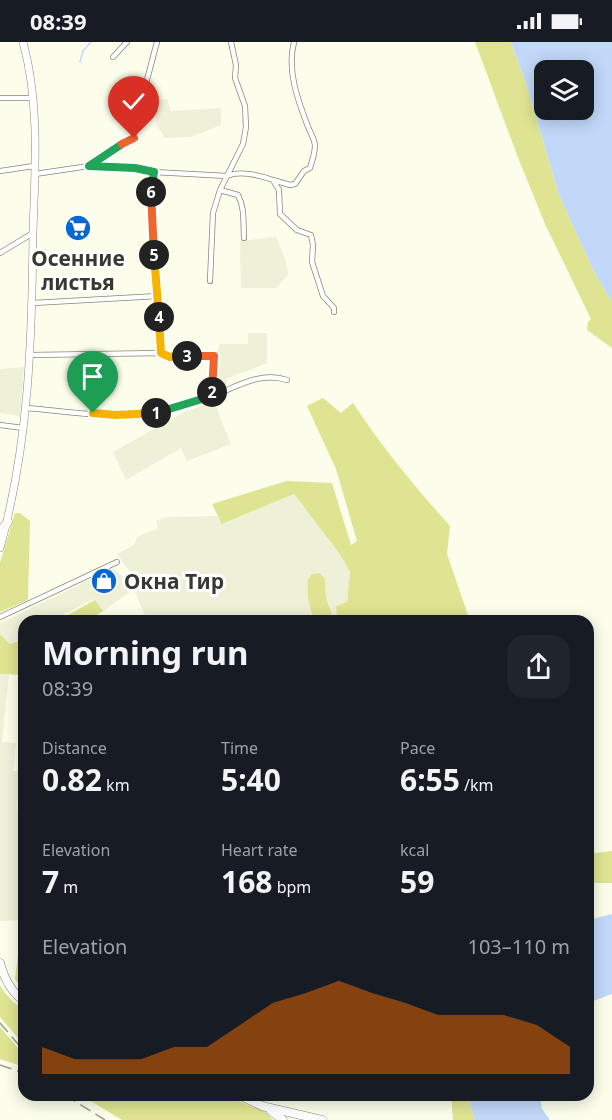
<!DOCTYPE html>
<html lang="en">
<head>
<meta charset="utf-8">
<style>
	:root { --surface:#171b24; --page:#20242c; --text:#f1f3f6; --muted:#9ea1a6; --accent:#b45309 }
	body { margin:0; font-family:"Noto Sans",sans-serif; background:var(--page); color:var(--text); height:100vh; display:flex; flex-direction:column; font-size:22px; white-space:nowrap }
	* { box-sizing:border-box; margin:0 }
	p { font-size:20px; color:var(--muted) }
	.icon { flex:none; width:33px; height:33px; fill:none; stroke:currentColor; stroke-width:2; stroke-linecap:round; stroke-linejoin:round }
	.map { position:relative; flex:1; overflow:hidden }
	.details { position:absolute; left:18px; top:573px; width:576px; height:486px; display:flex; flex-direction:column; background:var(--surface); border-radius:18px; box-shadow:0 3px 15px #0003 }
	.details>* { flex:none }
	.fabs { position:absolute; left:534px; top:18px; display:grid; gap:12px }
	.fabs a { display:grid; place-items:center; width:60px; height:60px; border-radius:12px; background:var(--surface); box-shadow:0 3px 15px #0003; font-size:30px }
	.pin { position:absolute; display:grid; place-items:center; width:51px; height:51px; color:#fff; margin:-62px -26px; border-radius:50% 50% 50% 0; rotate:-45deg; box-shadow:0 0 6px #0007 }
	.pin .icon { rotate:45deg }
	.km { position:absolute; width:30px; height:30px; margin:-15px; border-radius:50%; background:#222; color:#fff; font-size:16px; line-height:30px; text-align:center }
	.round { display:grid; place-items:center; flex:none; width:63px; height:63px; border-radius:18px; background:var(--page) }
	.head { display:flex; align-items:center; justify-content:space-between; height:102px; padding:0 24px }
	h1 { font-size:33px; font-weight:700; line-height:45px }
	.stats { display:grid; grid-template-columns:repeat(3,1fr); gap:9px; height:102px; padding:6px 24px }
	.stats div { display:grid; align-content:center }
	.stats b { font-size:30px; font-weight:700 }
	.stats small { font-size:16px; font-weight:400 }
	.stats p { font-size:16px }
	.chart { height:168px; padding:12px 24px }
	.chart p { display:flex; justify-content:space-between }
	.chart svg { width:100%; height:108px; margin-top:6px; fill:var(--accent); opacity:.7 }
	.status { display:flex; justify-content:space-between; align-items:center; height:42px; padding:0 30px; background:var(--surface); direction:ltr }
	.status svg { height:16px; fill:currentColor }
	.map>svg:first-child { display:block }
	.built { fill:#eef1d8 }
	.green { fill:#dee491 }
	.water { fill:#c1d8f8; fill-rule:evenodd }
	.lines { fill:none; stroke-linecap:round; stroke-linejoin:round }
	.stream { stroke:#c1d8f8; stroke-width:1.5 }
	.street-casing { stroke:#868777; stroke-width:6 }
	.secondary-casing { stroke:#868777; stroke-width:8 }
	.primary-casing { stroke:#868777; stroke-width:9 }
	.street { stroke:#fff; stroke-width:4.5 }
	.secondary { stroke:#fff; stroke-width:7 }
	.primary { stroke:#fff; stroke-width:8 }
	.rail { stroke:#9b9c8f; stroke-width:1.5; stroke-dasharray:12 6; stroke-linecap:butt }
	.split-1-casing { stroke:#fff; stroke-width:12 }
	.split-2-casing { stroke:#fff; stroke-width:12 }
	.split-3-casing { stroke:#fff; stroke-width:12 }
	.split-4-casing { stroke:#fff; stroke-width:12 }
	.split-5-casing { stroke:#fff; stroke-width:12 }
	.split-6-casing { stroke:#fff; stroke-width:12 }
	.split-7-casing { stroke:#fff; stroke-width:12 }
	.split-8-casing { stroke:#fff; stroke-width:12 }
	.split-9-casing { stroke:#fff; stroke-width:12 }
	.split-1 { stroke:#f5b400; stroke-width:8 }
	.split-2 { stroke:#22a559; stroke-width:8 }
	.split-3 { stroke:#f0652b; stroke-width:8 }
	.split-4 { stroke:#f5b400; stroke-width:8 }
	.split-5 { stroke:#f5b400; stroke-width:8 }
	.split-6 { stroke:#f0652b; stroke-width:8 }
	.split-7 { stroke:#22a559; stroke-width:8 }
	.split-8 { stroke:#22a559; stroke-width:8 }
	.split-9 { stroke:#f0652b; stroke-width:8 }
	.labels { text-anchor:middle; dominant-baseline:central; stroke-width:6; stroke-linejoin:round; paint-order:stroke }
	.poi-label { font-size:21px; font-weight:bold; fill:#393932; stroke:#fff }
</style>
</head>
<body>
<div class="status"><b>08:39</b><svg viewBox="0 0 49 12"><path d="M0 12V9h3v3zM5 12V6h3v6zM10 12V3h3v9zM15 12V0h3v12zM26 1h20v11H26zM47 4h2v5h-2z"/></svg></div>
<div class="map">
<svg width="612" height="1078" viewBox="0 0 612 1078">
	<rect width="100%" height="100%" fill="#fcfeeb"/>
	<path class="built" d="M167,57L171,69L221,66V83L191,95L165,96L156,82V58Z
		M276,195L286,219L288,233L276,246H241L240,199Z
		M248,291H267V321L226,337L228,342L213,346L215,315L220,302H248Z
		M24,325L20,374L0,371V327Z
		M214,360L231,402L187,419L181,406L126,438L113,410L186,369Z
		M294,452L339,511L350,530L347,560L336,564L337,579H147L134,547L103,569L94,557L51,579H24V595L10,602L0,592V581L114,526L134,547L140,544L117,512L134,503L137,495L158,486L156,479L167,475L219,474L223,482Z
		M0,632L9,633L2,700L16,701L13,729H23L17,763L24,824V862L22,878L0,879Z"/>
	<path class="green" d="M475,0H511L527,45L559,153L594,230L612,260V306L587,288L588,280L591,277L545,182L517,113Z
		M323,356L341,371L353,361C382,405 415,445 450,484L447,512L470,579H337L336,564L347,560L350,530L339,511L294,452L222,482L212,462L287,439L332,441L351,503L357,499L336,427L307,364Z
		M15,471H20L30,479L28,558L0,570V521Z
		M320,531L325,537C325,544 325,551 327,559C329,566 333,570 332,579H316C308,567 307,551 308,537L312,532Z
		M95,558L103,569L88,579H57Z
		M0,592L10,602L24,597V639L23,633L0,632Z
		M612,809V841H588V812Z
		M24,862V944L19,943L15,937Z
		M0,944C7,953 13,962 24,967V1003L0,975Z
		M0,985L24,1013V1025L0,1017Z
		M81,1053H224L266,1070L273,1078H122Z
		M451,1053H467L475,1078H453Z"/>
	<path class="water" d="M511,0H612V260L594,230L559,153L527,45ZM544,28H584V68H544Z
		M612,872V952L588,961V878Z
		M467,1053H540L542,1067L550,1078H475Z"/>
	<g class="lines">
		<path class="stream" d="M80,20L83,9L91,0"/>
		<g class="street-casing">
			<path id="street" d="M113,15L127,0
				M0,56H33
				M91,123L134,96L135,83L157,0
				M0,129L34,124
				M154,130L151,150L152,192L161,311
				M35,132L89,124L135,126L154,130L227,134C241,128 259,133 273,138L279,148L280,172L297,188L311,193L313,203L312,220L323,254L334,266V270
				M273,138L290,143L295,142L304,129L310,126C312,119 315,111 315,104C315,97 309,89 307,82C297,56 287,28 294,0
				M220,148L238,153C245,166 243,181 244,196
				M0,211L33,191
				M210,239L213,171L220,148L243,102L246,85L245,64L235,36L236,23L231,0
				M33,261L158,254
				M31,313L161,311L170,315L214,314L212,354
				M26,366C67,369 124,379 164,370C180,366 197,360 212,354C237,345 260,329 287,338
				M0,383L23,386
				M0,575L117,520"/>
		</g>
		<g class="secondary-casing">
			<path id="secondary" d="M0,506C29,401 32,298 33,190C35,127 40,62 23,0"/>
		</g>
		<g class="primary-casing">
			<path id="primary" d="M0,489L8,480
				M0,921C4,936 11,950 24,959
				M239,1053L262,1064L322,1078
				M271,1069L283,1078"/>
		</g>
		<use href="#street" class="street"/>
		<use href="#secondary" class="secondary"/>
		<use href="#primary" class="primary"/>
		<path class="rail" d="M0,981L24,1009
			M0,1023L24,1031
			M65,1053L105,1078"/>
	</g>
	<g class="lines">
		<g class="split-1-casing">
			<path id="split-1" d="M93,371L116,373L156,371"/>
		</g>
		<g class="split-2-casing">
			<path id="split-2" d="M156,371L212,354V350"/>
		</g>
		<g class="split-3-casing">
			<path id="split-3" d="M187,314H214L212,350"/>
		</g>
		<g class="split-4-casing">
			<path id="split-4" d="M159,275L161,311L170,315L187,314"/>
		</g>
		<g class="split-5-casing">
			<path id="split-5" d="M154,213L159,275"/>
		</g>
		<g class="split-6-casing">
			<path id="split-6" d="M151,150L154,213"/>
		</g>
		<g class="split-7-casing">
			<path id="split-7" d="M112,125L135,126L154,130L151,150"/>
		</g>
		<g class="split-8-casing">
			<path id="split-8" d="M112,125L89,124L122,102"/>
		</g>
		<g class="split-9-casing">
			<path id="split-9" d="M122,102L134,96"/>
		</g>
		<use href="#split-1" class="split-1"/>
		<use href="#split-2" class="split-2"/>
		<use href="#split-3" class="split-3"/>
		<use href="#split-4" class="split-4"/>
		<use href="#split-5" class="split-5"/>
		<use href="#split-6" class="split-6"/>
		<use href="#split-7" class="split-7"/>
		<use href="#split-8" class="split-8"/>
		<use href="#split-9" class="split-9"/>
	</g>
	<defs>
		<g id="supermarket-disc" transform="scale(1.35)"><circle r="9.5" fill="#0668d0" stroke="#fff"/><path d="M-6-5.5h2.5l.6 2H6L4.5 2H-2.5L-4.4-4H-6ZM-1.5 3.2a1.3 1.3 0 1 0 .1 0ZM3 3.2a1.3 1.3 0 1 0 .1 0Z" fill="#fff"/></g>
		<g id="shop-disc" transform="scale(1.35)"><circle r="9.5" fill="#0668d0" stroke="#fff"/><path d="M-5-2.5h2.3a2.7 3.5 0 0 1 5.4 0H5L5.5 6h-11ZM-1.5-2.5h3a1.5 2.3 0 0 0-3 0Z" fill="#fff"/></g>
	</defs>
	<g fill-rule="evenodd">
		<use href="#supermarket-disc" x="78" y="186"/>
		<use href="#shop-disc" x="104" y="539"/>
	</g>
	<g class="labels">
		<g class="poi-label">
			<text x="78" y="216">Осенние<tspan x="78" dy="24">листья</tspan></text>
			<text x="124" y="539" text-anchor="start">Окна Тир</text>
		</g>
	</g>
</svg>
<div class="fabs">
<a><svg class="icon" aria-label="layers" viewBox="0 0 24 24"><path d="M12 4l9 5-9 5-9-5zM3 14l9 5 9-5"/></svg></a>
</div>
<div class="pin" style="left:93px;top:371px;background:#1e9e55"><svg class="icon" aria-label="arrive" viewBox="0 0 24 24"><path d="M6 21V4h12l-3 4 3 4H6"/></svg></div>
<div class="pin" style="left:134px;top:96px;background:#d93025"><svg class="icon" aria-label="check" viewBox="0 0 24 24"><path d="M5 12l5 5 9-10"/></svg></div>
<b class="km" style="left:156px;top:371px">1</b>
<b class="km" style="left:212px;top:350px">2</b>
<b class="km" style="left:187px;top:314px">3</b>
<b class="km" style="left:159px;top:275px">4</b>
<b class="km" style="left:154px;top:213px">5</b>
<b class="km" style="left:151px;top:150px">6</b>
<section class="details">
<div class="head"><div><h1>Morning run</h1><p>08:39</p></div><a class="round"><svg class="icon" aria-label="share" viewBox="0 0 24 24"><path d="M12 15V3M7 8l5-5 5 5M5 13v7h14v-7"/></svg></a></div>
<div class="stats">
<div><p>Distance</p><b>0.82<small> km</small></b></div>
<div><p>Time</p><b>5:40</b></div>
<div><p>Pace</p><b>6:55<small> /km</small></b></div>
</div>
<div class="stats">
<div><p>Elevation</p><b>7<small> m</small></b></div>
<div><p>Heart rate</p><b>168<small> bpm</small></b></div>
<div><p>kcal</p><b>59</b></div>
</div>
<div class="chart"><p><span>Elevation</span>103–110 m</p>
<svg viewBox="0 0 160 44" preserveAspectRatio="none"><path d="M0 44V33L10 38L20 38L30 38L40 33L50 33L60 24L70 15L80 11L90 6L100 11L110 15L120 20L130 20L140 20L150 24L160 33V44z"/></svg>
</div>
</section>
</div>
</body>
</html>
